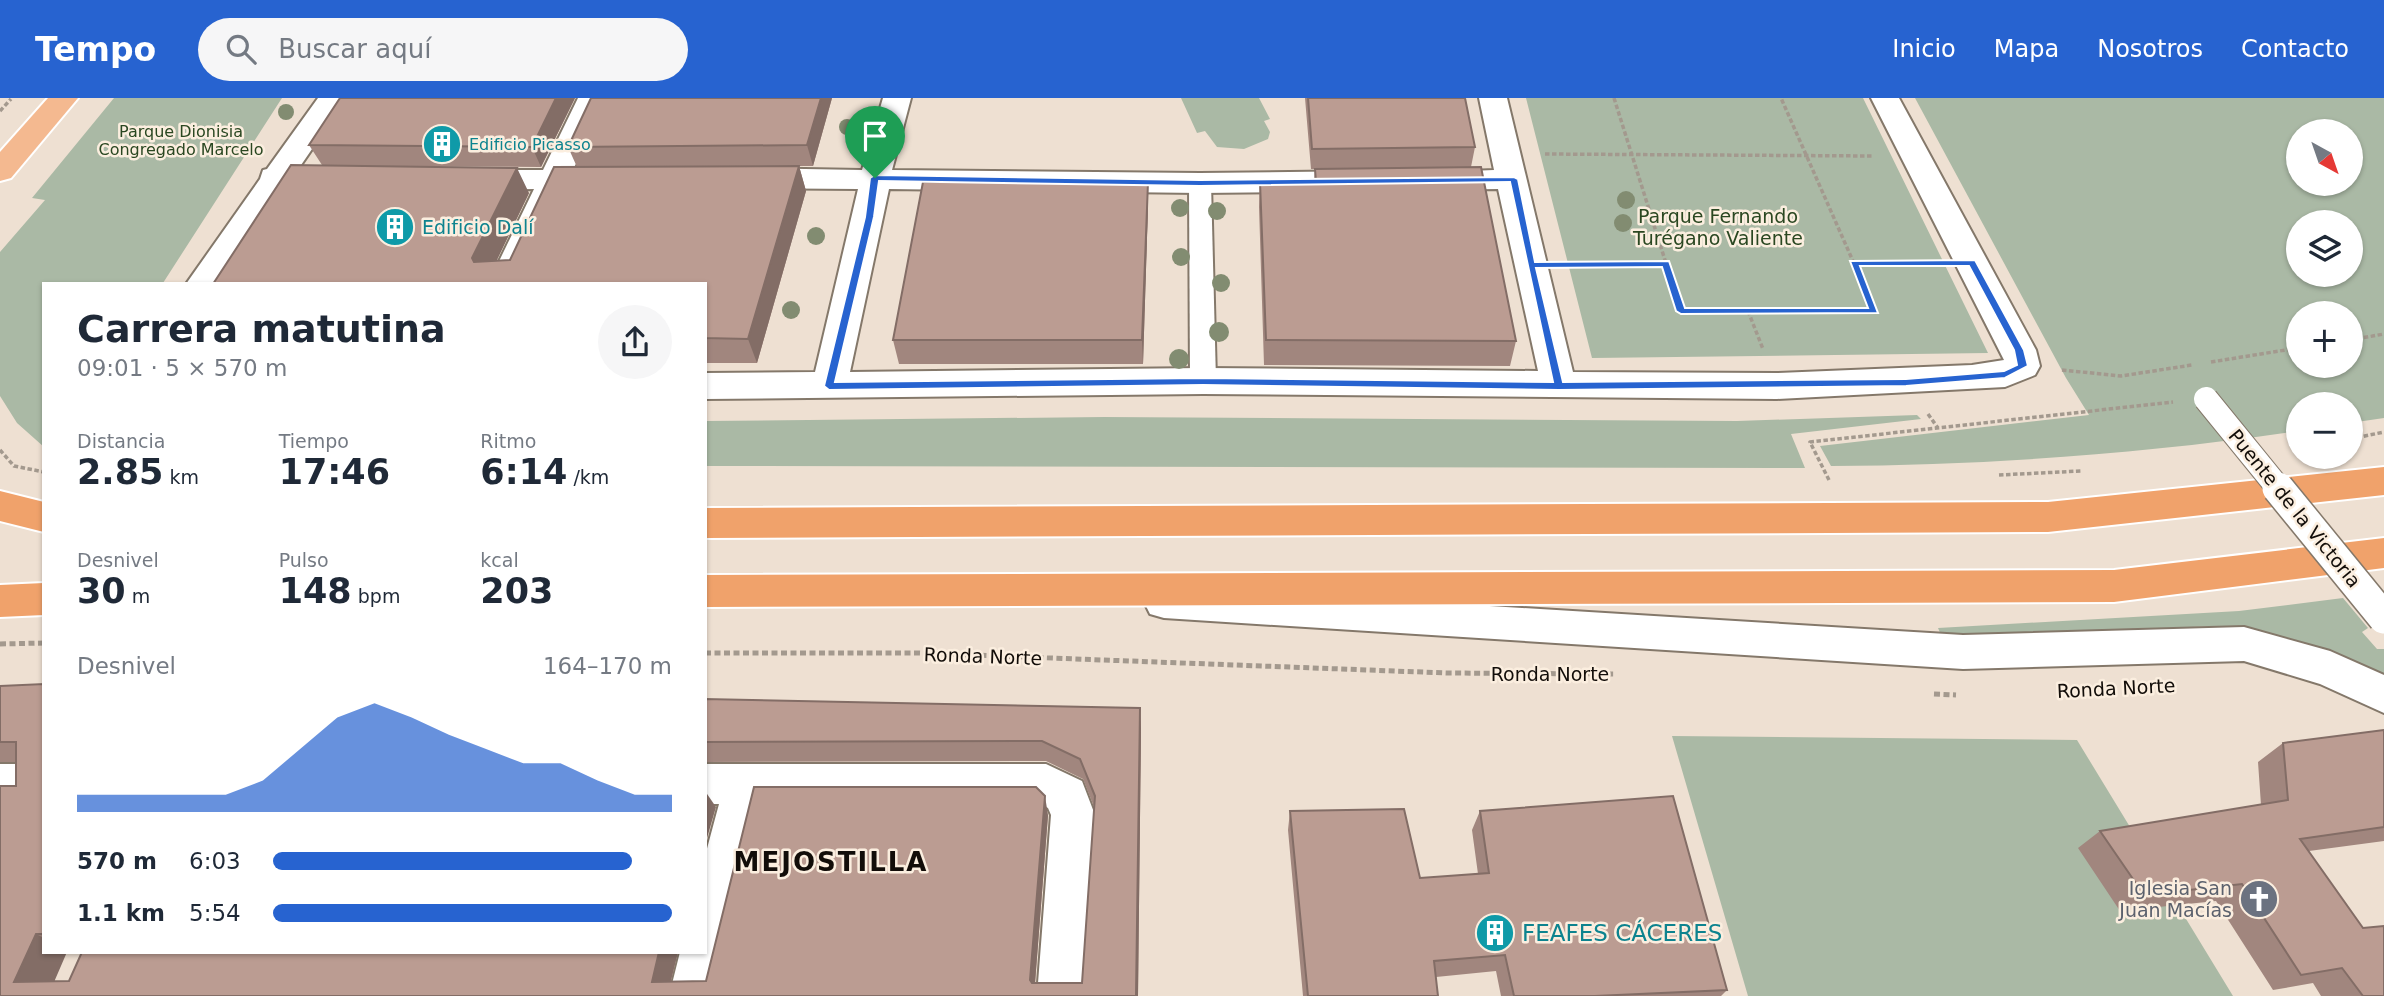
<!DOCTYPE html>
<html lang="es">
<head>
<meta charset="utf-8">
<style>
	:root { --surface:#fff; --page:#f6f6f7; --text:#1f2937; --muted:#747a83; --accent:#2763d0 }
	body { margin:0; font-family:"DejaVu Sans",sans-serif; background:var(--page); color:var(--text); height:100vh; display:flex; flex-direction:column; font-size:26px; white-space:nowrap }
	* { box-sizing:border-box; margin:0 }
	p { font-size:23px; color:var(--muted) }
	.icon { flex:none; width:38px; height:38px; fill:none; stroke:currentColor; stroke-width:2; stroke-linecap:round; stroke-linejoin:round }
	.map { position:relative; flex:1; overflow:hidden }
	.details { position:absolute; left:42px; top:184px; width:665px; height:672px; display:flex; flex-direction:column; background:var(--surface); border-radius:0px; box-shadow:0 2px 5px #0004 }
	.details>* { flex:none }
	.needle { width:46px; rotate:140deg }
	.fabs { position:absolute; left:2286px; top:21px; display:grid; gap:14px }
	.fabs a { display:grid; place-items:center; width:77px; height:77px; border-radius:50%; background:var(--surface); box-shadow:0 2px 5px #0004; font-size:35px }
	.pin { position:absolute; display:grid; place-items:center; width:60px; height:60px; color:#fff; margin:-72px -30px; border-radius:50% 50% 50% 0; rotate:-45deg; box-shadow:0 0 7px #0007 }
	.pin .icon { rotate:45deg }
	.round { display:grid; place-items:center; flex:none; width:74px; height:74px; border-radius:37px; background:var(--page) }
	.head { display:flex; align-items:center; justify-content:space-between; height:119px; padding:0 35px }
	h1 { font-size:38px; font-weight:700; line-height:52px }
	.figures { display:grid; grid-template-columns:repeat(3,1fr); gap:10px; height:119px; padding:7px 35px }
	.figures div { display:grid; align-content:center }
	.figures b { font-size:35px; font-weight:700 }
	.figures small { font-size:19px; font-weight:400 }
	.figures p { font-size:19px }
	.chart { height:196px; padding:14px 35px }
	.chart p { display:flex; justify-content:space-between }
	.chart svg { width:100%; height:126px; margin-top:7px; fill:var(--accent); opacity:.7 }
	ul { padding:0 35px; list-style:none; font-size:23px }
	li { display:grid; grid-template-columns:112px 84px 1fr; align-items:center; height:52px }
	li i { height:18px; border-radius:9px; background:var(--accent) }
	header { display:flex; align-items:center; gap:42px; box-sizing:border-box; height:98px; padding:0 35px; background:var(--accent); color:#fff }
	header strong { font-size:33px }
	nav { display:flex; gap:38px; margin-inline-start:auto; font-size:24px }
	.search { width:490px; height:63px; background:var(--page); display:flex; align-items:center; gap:18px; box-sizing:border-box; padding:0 24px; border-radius:38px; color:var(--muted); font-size:26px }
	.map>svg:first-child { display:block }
	.green { fill:#aab9a5; fill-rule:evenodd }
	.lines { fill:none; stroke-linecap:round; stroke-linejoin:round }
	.pedestrian-casing { stroke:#84786a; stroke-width:4 }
	.minor-casing { stroke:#84786a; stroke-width:4 }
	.primary-casing { stroke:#fff; stroke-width:4 }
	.trunk-casing { stroke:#fff; stroke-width:4 }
	.path-far1 { stroke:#a3998e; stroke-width:3.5; stroke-dasharray:4.5 2.5; stroke-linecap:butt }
	.path { stroke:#a3998e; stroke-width:5; stroke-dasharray:6 3.5; stroke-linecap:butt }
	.pedestrian { fill:#fff; fill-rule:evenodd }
	.minor { fill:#fff; fill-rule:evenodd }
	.primary { fill:#f4b990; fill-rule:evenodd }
	.trunk { fill:#f0a26b; fill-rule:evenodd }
	.pedestrian-bridge-far1-casing { stroke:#84786a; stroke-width:26; stroke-linecap:butt }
	.pedestrian-bridge-casing { stroke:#84786a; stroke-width:34; stroke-linecap:butt }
	.pedestrian-bridge-far1 { stroke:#fff; stroke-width:24 }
	.pedestrian-bridge { stroke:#fff; stroke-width:31 }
	.tree { fill:#828c71 }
	.wall { fill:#a1867e }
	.shaded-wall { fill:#836d66 }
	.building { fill:#bb9c92; stroke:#836d66; stroke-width:2 }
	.route { fill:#2763d0; stroke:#fff; stroke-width:2; fill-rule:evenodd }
	.labels { text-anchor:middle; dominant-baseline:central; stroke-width:5; stroke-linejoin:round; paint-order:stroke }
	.far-park-label { font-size:16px; fill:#2a4721; stroke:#fbeedf }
	.far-culture-label { font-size:16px; fill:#0d838f; stroke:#fbeedf; text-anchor:start }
	.park-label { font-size:19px; fill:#2a4721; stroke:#fbeedf }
	.culture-label { font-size:19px; fill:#0d838f; stroke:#fbeedf; text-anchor:start }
	.street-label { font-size:19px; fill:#120d09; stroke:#fbeedf }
	.worship-label { font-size:19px; fill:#5b616d; stroke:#fbeedf; text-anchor:end }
	.near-culture-label { font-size:23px; fill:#0d838f; stroke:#fbeedf; text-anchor:start }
	.district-label { font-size:26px; font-weight:bold; letter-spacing:2px; fill:#120d09; stroke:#fbeedf }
</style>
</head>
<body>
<header>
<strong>Tempo</strong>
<div class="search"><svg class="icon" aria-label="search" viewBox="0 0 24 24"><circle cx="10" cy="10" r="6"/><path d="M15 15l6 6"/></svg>Buscar aquí</div>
<nav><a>Inicio</a><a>Mapa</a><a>Nosotros</a><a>Contacto</a></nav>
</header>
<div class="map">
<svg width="2384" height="898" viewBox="0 0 2384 898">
	<rect width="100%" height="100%" fill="#eee0d2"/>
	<path class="green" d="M114,0H282L163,185L44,186V349L17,325L0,298V154L45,102L32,100Z
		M1181,0H1259L1270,21L1264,23L1270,34L1268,41L1244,51L1217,49L1205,33L1197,35Z
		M1526,0H1863L1988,255L1592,260Z
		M1915,0H2384V320L2350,325V306H2298V333C2142,356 1988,367 1831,368L1820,348L2089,317L2066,280ZM2298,33H2350V86H2298ZM2298,124H2350V177H2298ZM2298,215H2350V268H2298Z
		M1917,317L1921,321L1791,336L1805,370L705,368V323L1104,319L1737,323Z
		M2343,500L2368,530L2362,534L2377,551H2384V578C2334,551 2274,533 2218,528L1968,538L1941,537L1938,530L2239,513Z
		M1672,638L2077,642L2233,898H1748Z"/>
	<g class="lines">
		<g class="pedestrian-casing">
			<path id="pedestrian" d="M1200,78L1208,80L1211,85L1216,283L1212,289L1203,292L1194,289L1190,283L1189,85L1192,80Z"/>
		</g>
		<g class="minor-casing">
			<path id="minor" d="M318,0H347L299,70L346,73L350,80L346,87L335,90L286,89L219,186H186L260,81L263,72L267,71Z
				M578,0H606L573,72L612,74L616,81L612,88L564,91L521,186H488L534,91L472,92L461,89L457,82L461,75L472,72H543Z
				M883,0H911L892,72L1200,75L1367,73L1378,76L1382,83L1378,90L1367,93L1200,95L889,91L850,274L1203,270L1538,273L1498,91L1431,92L1420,89L1416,82L1420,75L1494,72L1479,0H1507L1573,274L1777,275L1972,267L2004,262L1871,0H1899L2036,252L2040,268L2035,277L2005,289L1777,301L1203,296L705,301V275L815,274L858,91L748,90L737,87L733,80L737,73L748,70L862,72Z
				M1164,488L1963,537L2244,529L2330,553L2384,577V615L2320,586L2244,563L1963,571L1164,520L1150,516L1144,504L1150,492Z
				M0,666H44V706H0Z
				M705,666H1046L1082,683L1095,717L1085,898H1037L1051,717L1048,710L1041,706H763L717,898H669L680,854H705V758L719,706H705Z"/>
		</g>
		<g class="primary-casing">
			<path id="primary" d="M48,0H78L11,80L0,83V54Z"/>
		</g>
		<g class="trunk-casing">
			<path id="trunk" d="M2384,369V397L2048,434L705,440V410L2048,404Z
				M0,393L44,404V434L0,423Z
				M2384,440V470L2114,504L705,509V477L2114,472Z
				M44,485V517L0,519V487Z"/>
		</g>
		<path class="path-far1" d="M1614,0L1681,213H1875L1781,0
			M0,13L11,1
			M1545,56L1873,58
			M1854,165H1930
			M1570,166H1666
			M1748,213L1763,251
			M2350,242L2384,236
			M2211,264L2298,250
			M2062,272L2121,278L2192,267
			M1928,316L1938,330
			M2350,341L2384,334
			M0,352L14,368L44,374
			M1999,377L2081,373
			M1829,382L1810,344L2173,304"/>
		<path class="path" d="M0,546L44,545
			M705,555H918L1447,575L1614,576
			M1934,596L1956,597"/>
		<use href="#pedestrian" class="pedestrian"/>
		<use href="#minor" class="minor"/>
		<use href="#primary" class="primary"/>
		<use href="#trunk" class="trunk"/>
		<g class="pedestrian-bridge-far1-casing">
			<path id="pedestrian-bridge-far1" d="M2206,301L2280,392"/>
		</g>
		<g class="pedestrian-bridge-casing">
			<path id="pedestrian-bridge" d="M2278,390L2384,520"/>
		</g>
		<use href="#pedestrian-bridge-far1" class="pedestrian-bridge-far1"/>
		<use href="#pedestrian-bridge" class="pedestrian-bridge"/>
	</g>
	<g class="tree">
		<circle cx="286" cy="14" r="8"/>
		<circle cx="847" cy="29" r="8"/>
		<circle cx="1626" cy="102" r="9"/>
		<circle cx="1180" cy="110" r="9"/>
		<circle cx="1217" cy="113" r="9"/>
		<circle cx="1623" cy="125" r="9"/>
		<circle cx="816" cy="138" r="9"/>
		<circle cx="1181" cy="159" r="9"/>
		<circle cx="1221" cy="185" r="9"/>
		<circle cx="791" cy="212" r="9"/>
		<circle cx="1219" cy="234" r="10"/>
		<circle cx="1179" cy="261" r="10"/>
	</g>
	<path class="wall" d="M340,0H575L541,69L344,68L529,95L496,163L510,162L577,69L568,49L832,0L813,68H737H799L806,93L757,265H705V186H213L322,67L309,47Z
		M1305,0H1465L1475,49L1471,69L1516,243L1510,268L1264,267L1259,109L1260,84H1314L1315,71H1363H1311Z
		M1148,84V108L1143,266H899L893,242Z
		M44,586V854L55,883H69L82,854H678L671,883H706L1048,717L1035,885H1082L1094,709L1083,681L1046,663L705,664V601L1140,610L1141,631L1138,898H0L16,688V664H0V588Z
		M2384,632V743L2309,753L2384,898H2321L2313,885L2273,892L2216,803L2120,813L2078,750L2100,733L2261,707L2258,664L2283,645Z
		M1290,713L1420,780L1478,776L1472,732L1480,713L1727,892L1721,898H1501L1496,873L1436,879L1438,898H1303L1288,732Z"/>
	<path class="shaded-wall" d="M556,0H575L541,69L532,49Z
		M821,0H832L813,68L807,47Z
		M799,68L806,93L757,265L748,241Z
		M517,70L529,95L486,185L472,160Z
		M1148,84V108L1143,266L1142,242Z
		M1140,610L1141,631L1138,898H1136Z
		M705,693L716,709L705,747Z
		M1045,698L1048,717L1034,898L1030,882Z
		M36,836L44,840V854H67L48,898L14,884Z
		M659,854H678L667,898L652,884Z"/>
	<path class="building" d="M340,0H556L532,49L309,47Z
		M591,0H821L807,47L568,49Z
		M1308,0H1465L1475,49L1312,51Z
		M291,67L517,70L472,160L474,164L510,162L554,69L799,68L748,241L705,240V186H213Z
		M1481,69L1516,243L1266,242L1260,84H1316L1315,71Z
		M923,84H1148L1142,242H893Z
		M44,586V836H36L14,884L69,883L82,854H659L652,884L706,883L754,689H1036L1045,698L1030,882L1032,885H1082L1095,698L1080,661L1042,643L705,644V601L1140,610L1136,898H0V688H16V644H0V588Z
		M2384,632V729L2300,741L2363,830L2384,828V898H2363L2342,870L2301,877L2242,786L2144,797L2100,733L2288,702L2283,645Z
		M1673,698L1727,892L1595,898H1514L1505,857L1434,863L1438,898H1308L1290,713L1404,711L1420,780L1489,775L1480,713Z"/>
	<path class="route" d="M875,77L1200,82L1514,79L1518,81L1535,164L1669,163L1685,210H1868L1850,163L1975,162L2024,252L2028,268L2005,280L1906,288L1559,292L1203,287L829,292L824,288L865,119L870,80ZM879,83L1200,88L1510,84L1553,284L1203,280L835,284L874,119ZM1860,168H1969L2014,252L2017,267L2004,273L1906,281L1563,284L1536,170L1662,169L1676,213L1681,216L1878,215Z"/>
	<defs>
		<g id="building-disc" transform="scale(2.0125)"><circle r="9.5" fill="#0f9aa8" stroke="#fbeedf"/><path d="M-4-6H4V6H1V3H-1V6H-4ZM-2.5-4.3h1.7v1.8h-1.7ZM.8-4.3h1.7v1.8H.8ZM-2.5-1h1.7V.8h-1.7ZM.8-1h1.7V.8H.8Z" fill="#fff"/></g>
		<g id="church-disc" transform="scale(2.0125)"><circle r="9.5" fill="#6b7280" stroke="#fbeedf"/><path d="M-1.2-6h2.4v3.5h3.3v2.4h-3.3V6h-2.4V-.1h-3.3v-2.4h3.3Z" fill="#fff"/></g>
	</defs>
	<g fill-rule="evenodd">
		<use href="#building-disc" x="442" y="46"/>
		<use href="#building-disc" x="395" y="129"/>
		<use href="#church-disc" x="2259" y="801"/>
		<use href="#building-disc" x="1495" y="835"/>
	</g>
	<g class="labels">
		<g class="far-park-label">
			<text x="181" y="33">Parque Dionisia<tspan x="181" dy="18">Congregado Marcelo</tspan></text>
		</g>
		<g class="far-culture-label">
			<text x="469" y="46">Edificio Picasso</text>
		</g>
		<g class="park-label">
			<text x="1718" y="118">Parque Fernando<tspan x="1718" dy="22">Turégano Valiente</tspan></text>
		</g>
		<g class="culture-label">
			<text x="422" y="129">Edificio Dalí</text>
		</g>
		<g class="street-label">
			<text transform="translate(2295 410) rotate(51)">Puente de la Victoria</text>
			<text transform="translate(983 558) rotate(2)">Ronda Norte</text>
			<text x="1550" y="576">Ronda Norte</text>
			<text transform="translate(2116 590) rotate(-3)">Ronda Norte</text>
		</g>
		<g class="worship-label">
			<text x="2232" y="790">Iglesia San<tspan x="2232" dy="22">Juan Macías</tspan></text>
		</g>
		<g class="near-culture-label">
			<text x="1522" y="835">FEAFES CÁCERES</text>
		</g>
		<g class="district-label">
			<text x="831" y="764">MEJOSTILLA</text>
		</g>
	</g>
</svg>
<div class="fabs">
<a><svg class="needle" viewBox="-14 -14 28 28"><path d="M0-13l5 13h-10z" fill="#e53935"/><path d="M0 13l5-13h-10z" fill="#747a83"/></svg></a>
<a><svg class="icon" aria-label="layers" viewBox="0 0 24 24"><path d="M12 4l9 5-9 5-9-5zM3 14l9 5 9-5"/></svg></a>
<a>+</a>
<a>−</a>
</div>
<div class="pin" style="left:875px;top:80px;background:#1e9e55"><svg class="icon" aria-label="arrive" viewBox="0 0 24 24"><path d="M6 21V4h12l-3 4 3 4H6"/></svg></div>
<section class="details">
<div class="head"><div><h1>Carrera matutina</h1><p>09:01 · 5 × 570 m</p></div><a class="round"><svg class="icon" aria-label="share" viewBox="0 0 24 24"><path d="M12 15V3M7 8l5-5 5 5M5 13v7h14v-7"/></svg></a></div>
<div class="figures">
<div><p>Distancia</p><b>2.85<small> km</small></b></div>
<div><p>Tiempo</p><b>17:46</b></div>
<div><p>Ritmo</p><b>6:14<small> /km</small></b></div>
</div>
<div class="figures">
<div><p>Desnivel</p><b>30<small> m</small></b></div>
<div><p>Pulso</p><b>148<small> bpm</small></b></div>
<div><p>kcal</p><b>203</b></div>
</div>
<div class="chart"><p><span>Desnivel</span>164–170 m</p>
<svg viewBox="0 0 160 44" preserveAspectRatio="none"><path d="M0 44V38L10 38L20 38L30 38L40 38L50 33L60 22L70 11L80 6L90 11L100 17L110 22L120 27L130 27L140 33L150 38L160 38V44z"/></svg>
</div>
<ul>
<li><b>570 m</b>6:03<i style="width:90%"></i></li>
<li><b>1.1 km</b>5:54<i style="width:100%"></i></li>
</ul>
</section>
</div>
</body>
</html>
